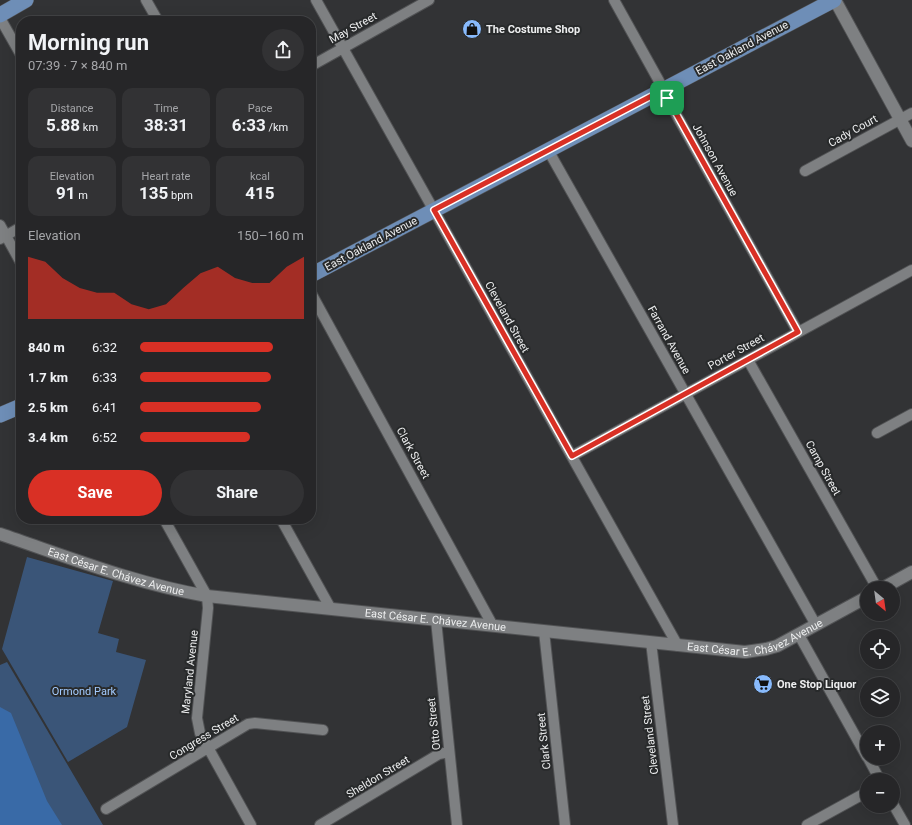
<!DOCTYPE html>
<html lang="en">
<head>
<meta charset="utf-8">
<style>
	:root { --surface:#262628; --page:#323234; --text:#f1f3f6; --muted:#a4a5a8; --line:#424345; --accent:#d93025 }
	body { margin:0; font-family:Roboto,sans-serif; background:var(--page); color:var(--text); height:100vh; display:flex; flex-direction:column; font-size:15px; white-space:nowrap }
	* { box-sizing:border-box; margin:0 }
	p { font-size:13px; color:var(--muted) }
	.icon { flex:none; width:22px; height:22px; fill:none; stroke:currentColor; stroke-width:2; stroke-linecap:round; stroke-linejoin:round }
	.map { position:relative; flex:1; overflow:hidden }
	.side { position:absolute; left:16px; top:16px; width:300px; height:508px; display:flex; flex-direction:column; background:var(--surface); border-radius:16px; box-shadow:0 4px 16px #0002,0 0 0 1px var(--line) }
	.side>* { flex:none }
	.needle { width:26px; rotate:151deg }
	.tools { position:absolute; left:860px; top:581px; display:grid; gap:8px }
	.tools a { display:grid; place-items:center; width:40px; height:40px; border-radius:50%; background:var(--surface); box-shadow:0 4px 16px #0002,0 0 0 1px var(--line); font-size:20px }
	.pin { position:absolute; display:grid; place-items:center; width:34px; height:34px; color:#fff; margin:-17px; border-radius:8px; box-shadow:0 2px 6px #0006 }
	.round { display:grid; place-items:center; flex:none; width:42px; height:42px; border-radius:21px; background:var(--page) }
	.head { display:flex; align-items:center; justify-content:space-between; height:68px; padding:0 12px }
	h1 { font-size:22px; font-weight:700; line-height:30px }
	.figures { display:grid; grid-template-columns:repeat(3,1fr); gap:6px; height:68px; padding:4px 12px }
	.figures div { display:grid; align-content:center; border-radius:10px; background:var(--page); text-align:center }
	.figures b { font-size:17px; font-weight:700 }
	.figures small { font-size:11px; font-weight:400 }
	.figures p { font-size:11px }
	.chart { height:112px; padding:8px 12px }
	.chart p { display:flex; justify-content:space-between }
	.chart svg { width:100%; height:72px; margin-top:4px; fill:var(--accent); opacity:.7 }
	.action { display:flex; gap:8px; margin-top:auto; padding:8px 12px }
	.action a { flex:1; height:46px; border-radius:24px; background:var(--accent); color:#fff; font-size:16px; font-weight:700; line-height:46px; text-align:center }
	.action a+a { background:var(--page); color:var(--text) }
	ul { padding:0 12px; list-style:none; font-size:13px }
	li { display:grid; grid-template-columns:64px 48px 1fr; align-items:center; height:30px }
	li i { height:10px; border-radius:5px; background:var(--accent) }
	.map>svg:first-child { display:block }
	.green { fill:#3a5578 }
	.forest { fill:#396aa7 }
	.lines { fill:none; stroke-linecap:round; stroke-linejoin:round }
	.minor-casing { stroke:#515254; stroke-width:12 }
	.tertiary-casing { stroke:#515254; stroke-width:14 }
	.primary-casing { stroke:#515254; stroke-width:16 }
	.minor { stroke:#7e8082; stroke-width:10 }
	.tertiary { stroke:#7e8082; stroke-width:12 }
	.primary { stroke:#6e8eb7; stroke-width:15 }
	.route-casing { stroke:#fff; stroke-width:8 }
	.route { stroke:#d93025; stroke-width:5 }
	.labels { text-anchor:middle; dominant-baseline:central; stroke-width:4; stroke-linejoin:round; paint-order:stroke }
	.street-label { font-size:11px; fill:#edeeef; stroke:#282a2b }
	.poi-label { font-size:11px; font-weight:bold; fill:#edeeef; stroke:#282a2b; text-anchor:start }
	.park-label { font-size:11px; fill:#a3cbff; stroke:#282a2b }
</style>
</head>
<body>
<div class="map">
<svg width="912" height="825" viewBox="0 0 912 825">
	<rect width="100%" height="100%" fill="#323335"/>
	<path class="green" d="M27,557L113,581L98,633L119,639L116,652L146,660L127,727L68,762L2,649Z
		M7,662L103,825H0V665Z"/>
	<path class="forest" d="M0,707L11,713L47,801L62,825H0Z"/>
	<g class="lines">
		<g class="minor-casing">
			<path id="minor" d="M146,0L158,21
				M316,0L678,646
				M614,0L659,81L667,98L798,332
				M0,18L21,55
				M311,66L429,0
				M548,150L816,625
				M805,171L912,113
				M0,225L21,263
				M0,239L21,227
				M311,293L493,626
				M748,360L877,588
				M877,433L912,414
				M572,456L912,270
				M164,519L207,596L208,608L197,718L200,733L251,825
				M281,519L331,609
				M436,620L457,825
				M544,631L565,825
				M799,635L867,757
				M651,642L673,825
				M868,758L880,780
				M893,804L905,825
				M106,809L248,724L255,723L323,730
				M320,825L439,754L449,752
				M807,825L867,792"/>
		</g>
		<g class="tertiary-casing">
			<g id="tertiary">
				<path d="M835,0L912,141"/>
				<path id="s1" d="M0,534C68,557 136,584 207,596L745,652L766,649L777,646L867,597"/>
				<path d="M883,588L912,572"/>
			</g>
		</g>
		<g class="primary-casing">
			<path id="primary" d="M0,15L26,0
				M311,275L834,0
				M0,415L21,406"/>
		</g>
		<use href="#minor" class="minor"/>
		<use href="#tertiary" class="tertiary"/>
		<use href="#primary" class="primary"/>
	</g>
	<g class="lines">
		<g class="route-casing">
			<path id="route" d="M663,90L798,332L572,456L434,210Z"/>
		</g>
		<use href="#route" class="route"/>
	</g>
	<defs>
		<g id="shop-disc" transform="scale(1)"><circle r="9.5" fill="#88bafc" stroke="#282a2b"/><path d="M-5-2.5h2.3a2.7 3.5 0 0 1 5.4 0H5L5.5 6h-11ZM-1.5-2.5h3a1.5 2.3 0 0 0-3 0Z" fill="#111"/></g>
		<g id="supermarket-disc" transform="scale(1)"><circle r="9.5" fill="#88bafc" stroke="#282a2b"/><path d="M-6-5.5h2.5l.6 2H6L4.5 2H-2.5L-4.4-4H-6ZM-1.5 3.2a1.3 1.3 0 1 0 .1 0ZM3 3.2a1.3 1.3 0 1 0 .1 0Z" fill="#111"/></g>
	</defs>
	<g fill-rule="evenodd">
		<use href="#shop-disc" x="472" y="29"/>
		<use href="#supermarket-disc" x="763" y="684"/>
	</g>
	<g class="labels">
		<g class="street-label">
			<text transform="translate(353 28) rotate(-29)">May Street</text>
			<text transform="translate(742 48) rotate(-28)">East Oakland Avenue</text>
			<text transform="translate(853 131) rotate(-29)">Cady Court</text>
			<text transform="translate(715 160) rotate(61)">Johnson Avenue</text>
			<text transform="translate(371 244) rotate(-28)">East Oakland Avenue</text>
			<text transform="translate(507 317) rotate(61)">Cleveland Street</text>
			<text transform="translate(669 340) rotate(61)">Farrand Avenue</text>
			<text transform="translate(736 352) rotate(-29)">Porter Street</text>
			<text transform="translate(413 453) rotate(61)">Clark Street</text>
			<text transform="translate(823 468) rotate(61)">Camp Street</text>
			<text stroke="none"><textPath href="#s1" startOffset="122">East César E. Chávez Avenue</textPath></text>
			<text stroke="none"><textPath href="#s1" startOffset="446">East César E. Chávez Avenue</textPath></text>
			<text stroke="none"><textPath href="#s1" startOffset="770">East César E. Chávez Avenue</textPath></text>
			<text transform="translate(190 672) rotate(-84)">Maryland Avenue</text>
			<text transform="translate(434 724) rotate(-96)">Otto Street</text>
			<text transform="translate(650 735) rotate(-97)">Cleveland Street</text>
			<text transform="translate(204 737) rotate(-31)">Congress Street</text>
			<text transform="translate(544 741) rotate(-96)">Clark Street</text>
			<text transform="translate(378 777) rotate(-31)">Sheldon Street</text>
		</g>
		<g class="poi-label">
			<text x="486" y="29">The Costume Shop</text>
			<text x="777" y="684">One Stop Liquor</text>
		</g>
		<g class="park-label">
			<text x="84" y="691">Ormond Park</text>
		</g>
	</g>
</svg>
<div class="tools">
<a><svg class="needle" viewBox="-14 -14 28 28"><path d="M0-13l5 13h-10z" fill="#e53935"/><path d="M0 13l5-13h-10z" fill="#a4a5a8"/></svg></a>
<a><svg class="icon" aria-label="locate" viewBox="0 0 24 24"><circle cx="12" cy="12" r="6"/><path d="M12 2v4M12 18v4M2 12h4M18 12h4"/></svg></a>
<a><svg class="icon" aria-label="layers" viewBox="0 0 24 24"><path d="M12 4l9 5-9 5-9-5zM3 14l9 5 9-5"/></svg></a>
<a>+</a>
<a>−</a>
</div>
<div class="pin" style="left:667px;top:98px;background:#1e9e55"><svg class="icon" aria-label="arrive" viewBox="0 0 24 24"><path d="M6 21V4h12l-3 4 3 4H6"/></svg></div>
<section class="side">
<div class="head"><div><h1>Morning run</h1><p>07:39 · 7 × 840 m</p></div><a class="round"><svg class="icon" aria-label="share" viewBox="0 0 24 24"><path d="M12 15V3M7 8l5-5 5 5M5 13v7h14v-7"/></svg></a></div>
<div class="figures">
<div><p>Distance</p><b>5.88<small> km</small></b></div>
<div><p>Time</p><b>38:31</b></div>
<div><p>Pace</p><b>6:33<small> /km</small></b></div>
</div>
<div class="figures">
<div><p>Elevation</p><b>91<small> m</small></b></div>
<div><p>Heart rate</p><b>135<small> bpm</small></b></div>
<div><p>kcal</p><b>415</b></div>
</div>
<div class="chart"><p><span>Elevation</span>150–160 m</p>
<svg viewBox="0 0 160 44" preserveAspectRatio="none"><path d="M0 44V6L10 9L20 19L30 25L40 28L50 28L60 35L70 38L80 35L90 25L100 16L110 12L120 19L130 22L140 22L150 12L160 6V44z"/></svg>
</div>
<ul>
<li><b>840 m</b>6:32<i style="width:81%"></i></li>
<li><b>1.7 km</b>6:33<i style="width:80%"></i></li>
<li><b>2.5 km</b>6:41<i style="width:74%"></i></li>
<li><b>3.4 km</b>6:52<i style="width:67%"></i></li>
</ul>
<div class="action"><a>Save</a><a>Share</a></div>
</section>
</div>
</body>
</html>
